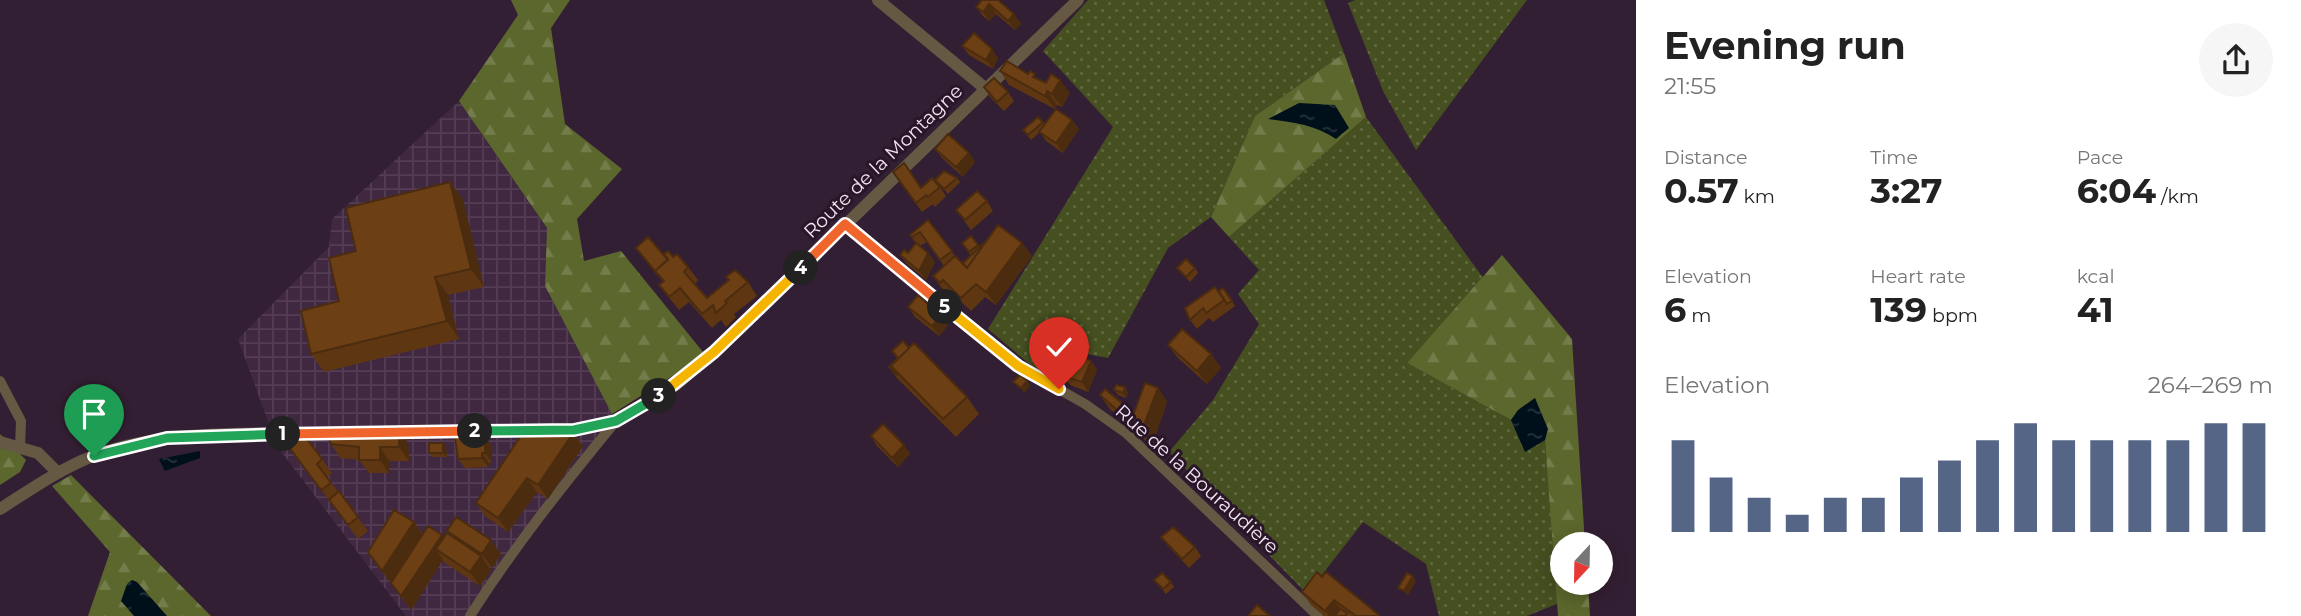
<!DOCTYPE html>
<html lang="en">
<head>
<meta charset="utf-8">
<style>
	:root { --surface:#fff; --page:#f6f6f6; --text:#222; --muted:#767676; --accent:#556585 }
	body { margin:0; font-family:Montserrat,sans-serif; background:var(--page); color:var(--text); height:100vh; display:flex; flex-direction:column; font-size:26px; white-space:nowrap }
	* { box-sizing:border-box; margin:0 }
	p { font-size:23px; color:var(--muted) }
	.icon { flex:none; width:38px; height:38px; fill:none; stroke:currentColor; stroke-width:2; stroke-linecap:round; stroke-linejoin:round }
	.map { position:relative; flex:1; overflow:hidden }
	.details { display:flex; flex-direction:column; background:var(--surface); width:665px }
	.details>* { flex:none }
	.needle { width:46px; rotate:202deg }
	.tools { position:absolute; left:1550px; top:532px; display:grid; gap:14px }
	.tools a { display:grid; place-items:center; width:63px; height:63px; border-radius:50%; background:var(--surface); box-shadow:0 4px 18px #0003; font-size:35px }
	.pin { position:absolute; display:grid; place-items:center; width:60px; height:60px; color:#fff; margin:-72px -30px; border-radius:50% 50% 50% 0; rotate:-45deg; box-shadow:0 0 7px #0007 }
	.pin .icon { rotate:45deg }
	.km { position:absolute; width:35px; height:35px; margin:-18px; border-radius:50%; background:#222; color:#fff; font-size:19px; line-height:35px; text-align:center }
	.round { display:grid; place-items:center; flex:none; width:74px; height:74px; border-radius:37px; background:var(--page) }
	.overview { display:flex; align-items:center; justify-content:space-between; height:119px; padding:0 28px }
	h1 { font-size:38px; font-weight:700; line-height:52px }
	.figures { display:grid; grid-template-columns:repeat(3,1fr); gap:10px; height:119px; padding:7px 28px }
	.figures div { display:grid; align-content:center }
	.figures b { font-size:35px; font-weight:700 }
	.figures small { font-size:19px; font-weight:400 }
	.figures p { font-size:19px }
	.chart { height:196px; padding:14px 28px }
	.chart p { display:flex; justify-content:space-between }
	.chart svg { width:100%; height:126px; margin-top:7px; stroke:var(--accent); stroke-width:6 }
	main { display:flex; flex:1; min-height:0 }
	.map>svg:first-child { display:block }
	.industrial { fill:url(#industrial-grid) }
	.grass { fill:url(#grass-dots) }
	.forest { fill:url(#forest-firs) }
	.water { fill:url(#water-ripples) }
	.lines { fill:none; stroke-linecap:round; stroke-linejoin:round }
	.minor { stroke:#655943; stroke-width:10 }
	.tertiary { stroke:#655943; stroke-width:12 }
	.wall { fill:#5e3612 }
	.shaded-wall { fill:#4c2c0f }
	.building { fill:#6d3f15; stroke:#4c2c0f; stroke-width:2 }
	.split-1-casing { stroke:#fff; stroke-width:14 }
	.split-2-casing { stroke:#fff; stroke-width:14 }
	.split-3-casing { stroke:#fff; stroke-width:14 }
	.split-4-casing { stroke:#fff; stroke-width:14 }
	.split-5-casing { stroke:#fff; stroke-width:14 }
	.split-6-casing { stroke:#fff; stroke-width:14 }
	.split-1 { stroke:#22a559; stroke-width:9 }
	.split-2 { stroke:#f0652b; stroke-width:9 }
	.split-3 { stroke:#22a559; stroke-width:9 }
	.split-4 { stroke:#f5b400; stroke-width:9 }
	.split-5 { stroke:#f0652b; stroke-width:9 }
	.split-6 { stroke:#f5b400; stroke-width:9 }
	.labels { text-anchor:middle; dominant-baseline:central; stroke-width:6; stroke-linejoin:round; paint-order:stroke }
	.street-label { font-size:19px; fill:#f1e4f1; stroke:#291629 }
</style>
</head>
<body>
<main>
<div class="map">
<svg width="1636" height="616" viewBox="0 0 1636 616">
	<defs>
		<pattern id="industrial-grid" width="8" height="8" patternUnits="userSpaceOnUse" patternTransform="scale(1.75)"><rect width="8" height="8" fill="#412841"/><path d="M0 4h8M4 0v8" fill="none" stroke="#543d54"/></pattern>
		<pattern id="grass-dots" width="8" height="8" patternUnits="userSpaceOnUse" patternTransform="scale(1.75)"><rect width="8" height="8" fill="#464f20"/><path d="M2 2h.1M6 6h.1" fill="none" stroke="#616841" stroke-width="1.8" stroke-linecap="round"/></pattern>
		<pattern id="forest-firs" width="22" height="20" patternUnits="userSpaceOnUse" patternTransform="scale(1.75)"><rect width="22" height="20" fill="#5b672c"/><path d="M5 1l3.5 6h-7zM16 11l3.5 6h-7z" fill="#737d4b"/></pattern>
		<pattern id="water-ripples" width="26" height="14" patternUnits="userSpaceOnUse" patternTransform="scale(1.75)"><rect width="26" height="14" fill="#00101a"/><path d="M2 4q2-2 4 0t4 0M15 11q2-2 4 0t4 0" fill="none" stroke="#26333c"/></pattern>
	</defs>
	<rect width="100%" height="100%" fill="#331f33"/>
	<path class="industrial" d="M459,101L547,229L545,286L616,421L470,616H406L277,446L238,339L329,247L332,219Z"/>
	<path class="grass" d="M1088,0H1324L1344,53L1255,116L1211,217L1168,248L1108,358L1076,352L1059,389L988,329L1113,127L1043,51Z
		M1355,0H1527L1416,150L1383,91L1348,3Z
		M1366,117L1484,279L1407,363L1511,420L1525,451L1545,440L1559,603L1527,616H1439L1426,564L1363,522L1307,594L1169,452L1213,400L1259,324L1238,294L1259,270L1229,237Z"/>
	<path class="forest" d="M511,0H570L551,28L565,124L622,169L577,219L584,261L621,251L703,352L674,375L612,414L545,286L547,228L459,101L518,15Z
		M1344,53L1366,117L1229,237L1211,217L1255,116Z
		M1502,255L1572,339L1585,544H1563V583H1588L1590,616H1558L1545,440L1535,398L1511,420L1407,363Z
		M0,434L26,460L20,472L0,485Z
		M71,475L211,616H88L110,552L52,486Z"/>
	<path class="water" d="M1299,103L1335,105L1349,128L1336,139C1315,125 1293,122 1268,119Z
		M1535,398L1548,429L1545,440L1525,452L1511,420L1518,410Z
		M200,451V458L165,471L159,459Z
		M132,580L137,582L167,616H134L121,601L127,584Z"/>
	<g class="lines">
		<path class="minor" d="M845,224L1018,366L1085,404L1126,433L1318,616
			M0,381L21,421L20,448
			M470,616C514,547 564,484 616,421"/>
		<path class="tertiary" d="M878,0L986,89
			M386,433L574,430L616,421L677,384L714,352L1078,0
			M0,442L38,453L58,473
			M0,509C30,490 60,469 93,456C172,427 261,435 343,433"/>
	</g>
	<path class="wall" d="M982,0L1014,14L1021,24L1015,30L996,14L989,21L983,16L976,7Z
		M962,46L998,58L993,69L969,55Z
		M1000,71L1028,74L1070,93L1062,107L1057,105L1055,109L1009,85Z
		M984,87L1008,92L1014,101L1004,111L990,97Z
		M1072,120L1079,129L1063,153L1046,141L1040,132L1031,140L1023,130L1043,122L1045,125Z
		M935,149L969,153L975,162L963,177L942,158Z
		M893,172L921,188L940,187L946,196L935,207L933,204L922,212Z
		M957,178L960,182L948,194L935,180Z
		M450,182L463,200L484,287L448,295L459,339L324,372L311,354L339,301L356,251Z
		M987,201L993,211L971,230L956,210Z
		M928,220L955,256L963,263L971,256L962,243L971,236L980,247L1022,243L1032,256L996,305L985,297L971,311L953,294L950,297L943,290L933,276L944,266L927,242L920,246L928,253L935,262L926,280L907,264L900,255L908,253L916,243L910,235Z
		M636,248L667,259L673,257L688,267L698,280L695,284L707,298L748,282L757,296L734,314L736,317L726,327L721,320L712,328L689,302L679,310L659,285L663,282Z
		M1177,268H1195L1198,273L1190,282Z
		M1223,288L1235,306L1213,322L1209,318L1197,329L1190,320L1219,291Z
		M908,307L948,325L939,336L915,317Z
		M1168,345L1211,354L1221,368L1207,384L1178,358Z
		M909,348L967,397L979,414L956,437L896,377L889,367L897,359L892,351Z
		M1091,361L1097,370L1088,392L1070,385L1063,376L1068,371L1065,366Z
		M1158,388L1167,402L1156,434L1160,440L1154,448L1110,409L1100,395L1134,413Z
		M1114,390L1128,392L1126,398L1118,395Z
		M277,431L322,459L332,473L327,477L368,531L358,539Z
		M871,436L904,445L910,454L898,467L877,446Z
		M408,443L409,461H389V473H369L359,460L340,458L331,444Z
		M443,443L446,447L447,457H433L429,453Z
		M492,446V462L489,463L488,467L465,468L458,459Z
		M583,446L548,499L537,492L508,532L485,516L476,503Z
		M414,522L423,535H442L444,538L449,535L447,531L501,554L492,568L488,565L491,570L480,586L445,563L443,560L411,610L377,565Z
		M1161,537L1195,547L1201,556L1189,568L1168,546Z
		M1322,577L1380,616H1324L1311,605L1302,592Z
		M1154,580L1171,582L1174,587L1166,594Z"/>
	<path class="shaded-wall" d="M989,4L996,14L989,21L983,12Z
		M1014,14L1021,24L1015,30L1008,21Z
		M992,49L998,58L993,69L986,60Z
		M1060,80L1070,93L1062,107L1052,94Z
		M1047,91L1057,105L1055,109L1045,96Z
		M1072,120L1079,129L1063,153L1056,143Z
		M969,153L975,162L963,177L956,167Z
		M450,182L463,200L484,287L471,269Z
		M1022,243L1032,256L996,305L986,292Z
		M928,253L935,262L926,280L919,271Z
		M435,277L448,295L459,339L447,321Z
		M941,316L948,325L939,336L932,326Z
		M1211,354L1221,368L1207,384L1197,371Z
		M1091,361L1097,370L1088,392L1082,382Z
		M1027,381L1030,386L1024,393L1021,388Z
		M1125,387L1128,392L1126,398L1123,393Z
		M1158,388L1167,402L1156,434L1160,440L1154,448L1144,434L1145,422Z
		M399,429L408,443L409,461L399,447Z
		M573,433L583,446L548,499L538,485Z
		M485,437L492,446V462L485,453Z
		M443,443L446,447L447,457L443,453Z
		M904,445L910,454L898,467L892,458Z
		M380,447L389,461V473L380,460Z
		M482,453L489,463L488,467L482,458Z
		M527,478L537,492L508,532L498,518Z
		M414,522L423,536L392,585L382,571Z
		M442,535L451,548L436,549L443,560L411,610L401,596Z
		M491,540L501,554L492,568L482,554Z
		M481,556L491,570L480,586L470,572Z
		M1413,576L1416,581L1408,596L1404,591Z
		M1334,600L1344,613L1342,616H1329L1325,611Z"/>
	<path class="building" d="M982,0H998L1014,14L1008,21L989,4L983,12L976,7Z
		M974,33L992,49L986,60L962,46Z
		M1007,61L1028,74L1030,71L1035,74L1033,77L1046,83L1051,74L1060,80L1052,94L1047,91L1045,96L1000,71Z
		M994,78L1008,92L997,102L984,87Z
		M1056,109L1072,120L1056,143L1039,132Z
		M1038,117L1043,122L1028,135L1023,130Z
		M948,134L969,153L956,167L935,149Z
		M904,163L921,188L932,178L940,187L928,197L926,195L916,203L893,172Z
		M944,171L957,178L944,189L935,180Z
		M450,182L471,269L435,277L447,321L311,354L301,311L339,301L329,258L356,251L346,208Z
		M977,191L987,201L965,220L956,210Z
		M928,220L952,251L940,260L920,232L912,237L910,235Z
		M998,225L1022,243L986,292L976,284L961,298L943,280L940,283L933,276L955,256L967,268Z
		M971,236L978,245L969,252L962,243Z
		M648,237L668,260L655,271L658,275L636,248Z
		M985,242L967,268L963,263Z
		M916,243L928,253L919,271L900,255L904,250L908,253Z
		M668,251L673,257L677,254L688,267L684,272L707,298L729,280L726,277L735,270L748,282L725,301L727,303L716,313L713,305L702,314L680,288L669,297L659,285L664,281L655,271L668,259L664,254Z
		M1186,259L1195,268L1186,277L1177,268Z
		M1215,287L1224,300L1206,313L1203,308L1190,320L1185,308Z
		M1223,288L1232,301L1227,304L1219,291Z
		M918,295L941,316L932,326L908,307Z
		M1182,329L1211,354L1197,371L1168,345Z
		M903,341L909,348L891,366L897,375L889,367L898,358L892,351Z
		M914,343L967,397L943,419L891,366Z
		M1073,352L1091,361L1082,382L1063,376L1065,370L1069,371L1070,368L1065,366Z
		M1020,375L1027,381L1021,388L1013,382Z
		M1145,383L1158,388L1145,422L1151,426L1144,434L1100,395L1105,389L1134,413Z
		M1116,385L1125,387L1123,393L1114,390Z
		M883,424L904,445L892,458L871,436Z
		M399,429V447H380V460H359V447L331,444L327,433Z
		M300,430L322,459L317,464L331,483L321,490L277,431Z
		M524,431L573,433L538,485L527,478L498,518L476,503Z
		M463,434L485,437V453H482V458L458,459L455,437Z
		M429,443H443V453H429Z
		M339,491L358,517L348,525L329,500Z
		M394,510L414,522L382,571L368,552Z
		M456,517L491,540L482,554L447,531Z
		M428,526L442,535L401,596L391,583Z
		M1173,527L1195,547L1182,559L1161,537Z
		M447,533L481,556L470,572L436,549Z
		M1317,572L1322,577L1326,572L1379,615L1378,616H1356L1334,600L1325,611L1302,592Z
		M1162,573L1171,582L1163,589L1154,580Z
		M1407,573L1413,576L1404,591L1398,588Z
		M1257,605L1270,616H1248Z
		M1340,609L1347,613L1345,616H1335Z"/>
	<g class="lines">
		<g class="split-1-casing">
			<path id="split-1" d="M94,456L167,438L283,434"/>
		</g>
		<g class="split-2-casing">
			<path id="split-2" d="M283,434L475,431"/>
		</g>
		<g class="split-3-casing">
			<path id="split-3" d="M475,431L574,430L616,421L659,396"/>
		</g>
		<g class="split-4-casing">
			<path id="split-4" d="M659,396L714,352L801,268"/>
		</g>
		<g class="split-5-casing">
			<path id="split-5" d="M801,268L845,224L945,307"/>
		</g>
		<g class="split-6-casing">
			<path id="split-6" d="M945,307L1018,366L1059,389"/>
		</g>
		<use href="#split-1" class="split-1"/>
		<use href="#split-2" class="split-2"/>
		<use href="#split-3" class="split-3"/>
		<use href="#split-4" class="split-4"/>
		<use href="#split-5" class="split-5"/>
		<use href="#split-6" class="split-6"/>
	</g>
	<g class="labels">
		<g class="street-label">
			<text transform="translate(883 161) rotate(-44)">Route de la Montagne</text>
			<text transform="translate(1197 479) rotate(42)">Rue de la Bouraudière</text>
		</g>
	</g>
</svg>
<div class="tools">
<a><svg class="needle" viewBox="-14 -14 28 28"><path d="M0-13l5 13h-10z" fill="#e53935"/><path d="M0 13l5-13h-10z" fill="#767676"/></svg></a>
</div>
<div class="pin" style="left:94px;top:456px;background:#1e9e55"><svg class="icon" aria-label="arrive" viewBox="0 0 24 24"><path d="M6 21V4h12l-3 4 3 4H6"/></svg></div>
<div class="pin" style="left:1059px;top:389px;background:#d93025"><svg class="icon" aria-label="check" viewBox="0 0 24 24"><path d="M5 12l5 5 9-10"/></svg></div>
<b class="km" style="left:283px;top:434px">1</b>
<b class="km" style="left:475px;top:431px">2</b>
<b class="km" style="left:659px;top:396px">3</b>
<b class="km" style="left:801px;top:268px">4</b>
<b class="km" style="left:945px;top:307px">5</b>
</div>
<section class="details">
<div class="overview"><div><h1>Evening run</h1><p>21:55</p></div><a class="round"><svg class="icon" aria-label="share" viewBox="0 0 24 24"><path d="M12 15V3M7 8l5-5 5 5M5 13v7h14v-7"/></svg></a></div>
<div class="figures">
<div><p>Distance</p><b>0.57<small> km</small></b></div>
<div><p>Time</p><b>3:27</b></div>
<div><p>Pace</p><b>6:04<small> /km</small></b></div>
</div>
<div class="figures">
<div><p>Elevation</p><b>6<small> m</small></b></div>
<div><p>Heart rate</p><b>139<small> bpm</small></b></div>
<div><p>kcal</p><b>41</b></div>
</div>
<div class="chart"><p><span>Elevation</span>264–269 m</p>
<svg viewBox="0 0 160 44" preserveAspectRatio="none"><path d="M5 44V12M15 44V25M25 44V32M35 44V38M45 44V32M55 44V32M65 44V25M75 44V19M85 44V12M95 44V6M105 44V12M115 44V12M125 44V12M135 44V12M145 44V6M155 44V6"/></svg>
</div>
</section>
</main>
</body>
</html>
